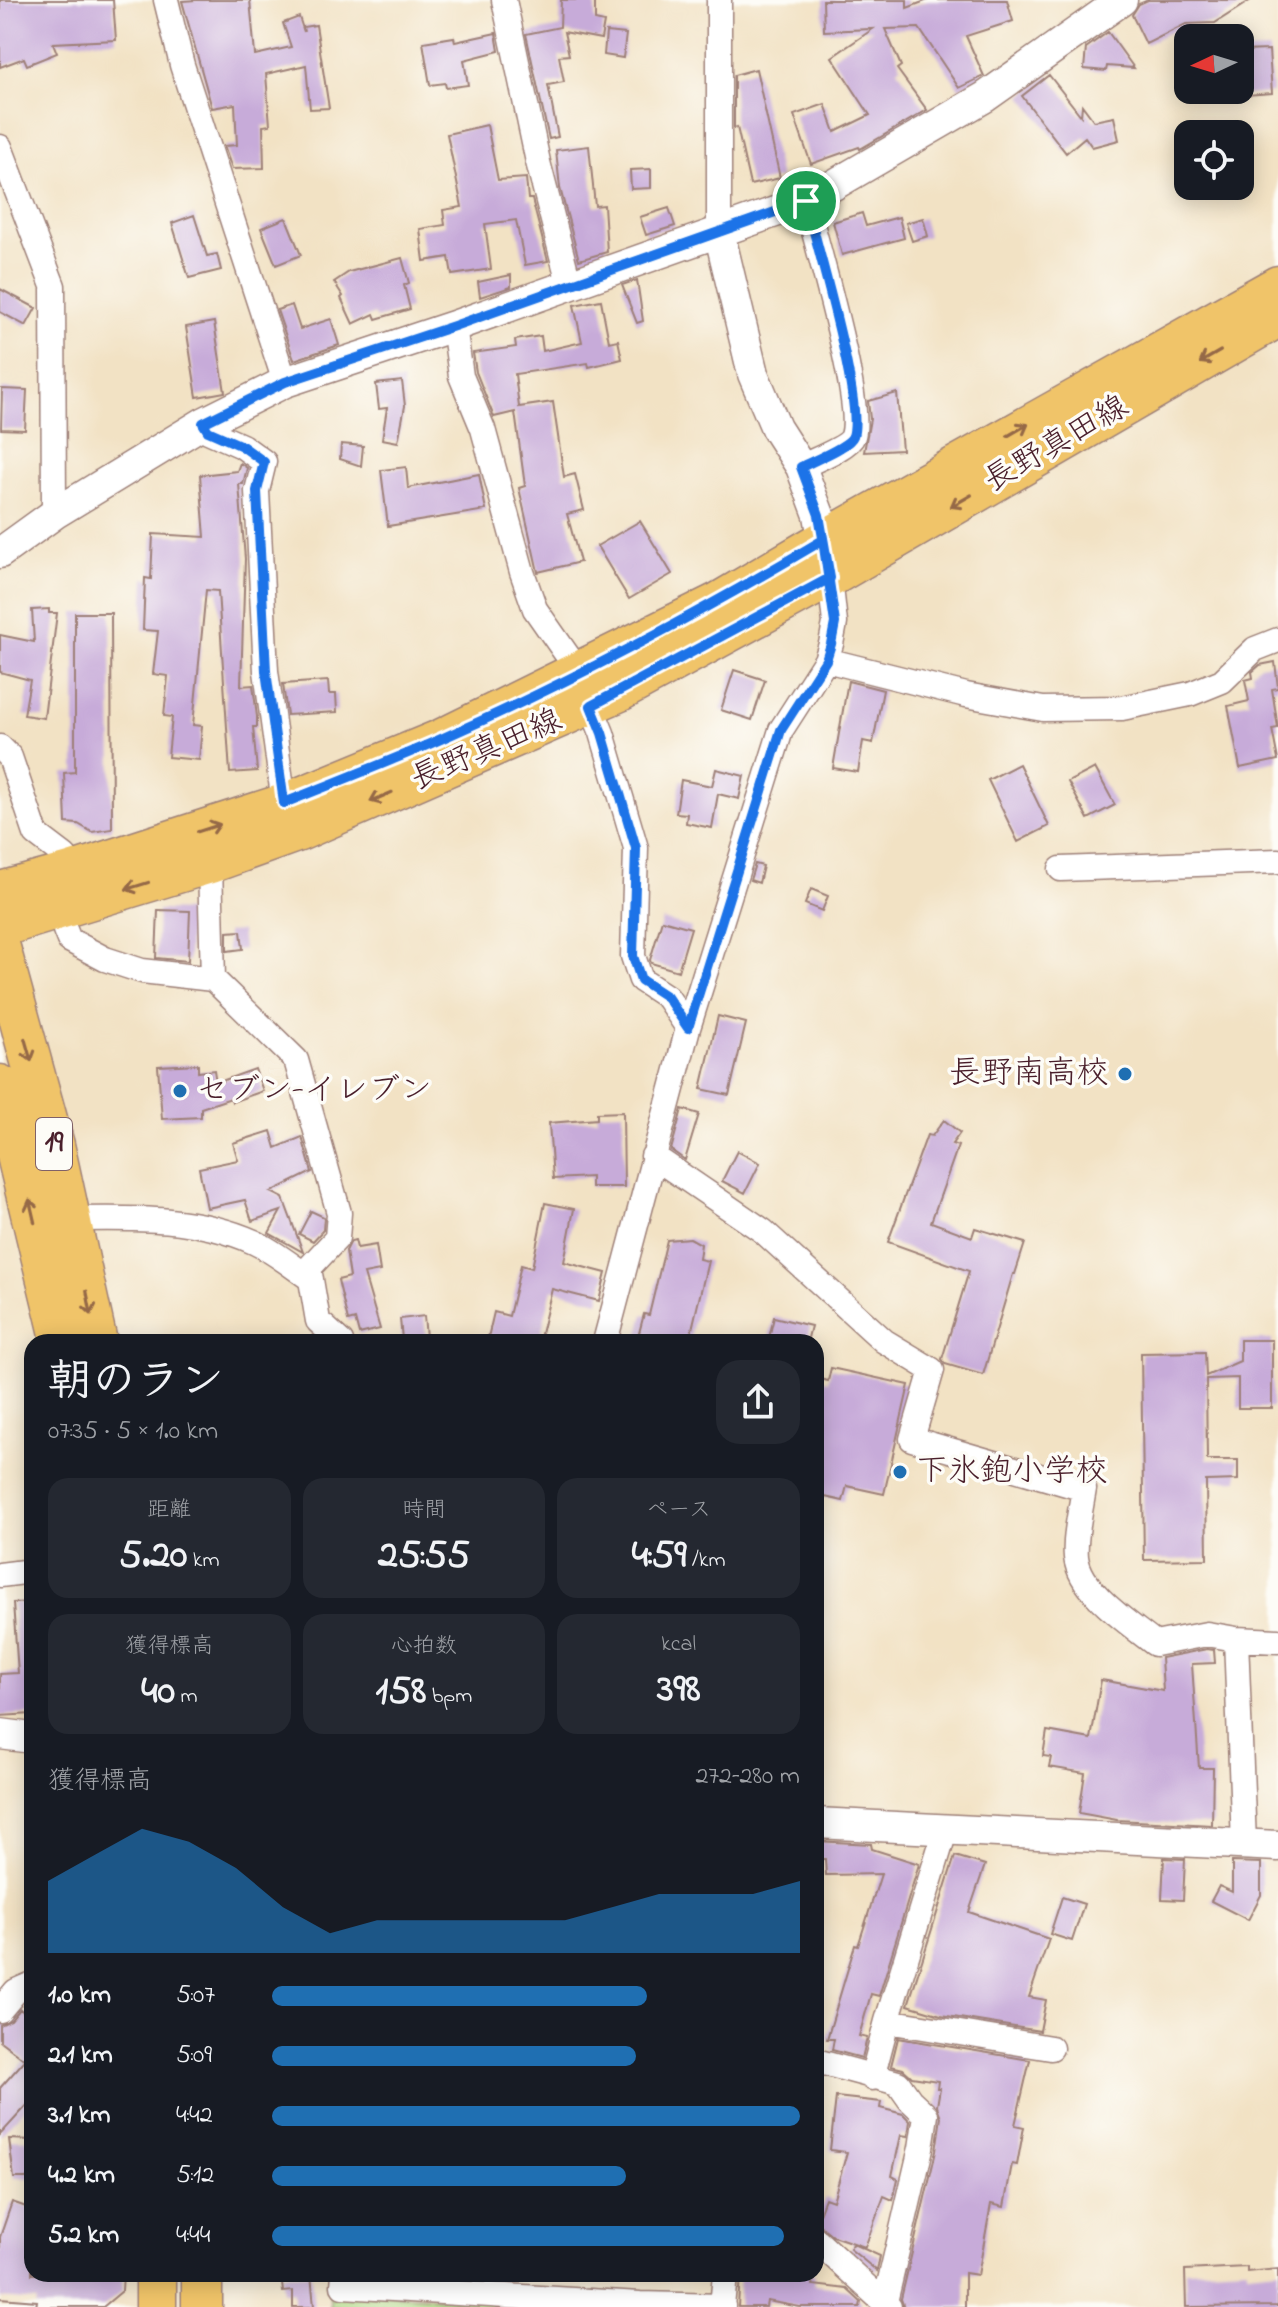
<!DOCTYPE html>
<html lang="ja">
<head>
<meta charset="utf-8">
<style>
	:root { --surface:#171b24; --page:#242831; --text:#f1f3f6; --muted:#9ea1a6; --accent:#1f6fb2 }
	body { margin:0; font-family:"Indie Flower","Klee One",sans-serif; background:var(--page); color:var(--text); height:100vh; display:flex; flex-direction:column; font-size:30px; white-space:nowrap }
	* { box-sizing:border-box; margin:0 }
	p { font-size:26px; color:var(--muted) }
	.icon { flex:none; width:44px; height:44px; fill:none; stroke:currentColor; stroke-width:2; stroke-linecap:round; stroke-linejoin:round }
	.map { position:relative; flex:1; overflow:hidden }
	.side { position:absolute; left:24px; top:1334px; width:800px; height:948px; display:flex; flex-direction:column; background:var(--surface); border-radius:24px; box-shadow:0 4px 20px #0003 }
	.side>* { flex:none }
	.needle { width:52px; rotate:266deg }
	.fabs { position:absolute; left:1174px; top:24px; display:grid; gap:16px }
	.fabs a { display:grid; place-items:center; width:80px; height:80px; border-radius:16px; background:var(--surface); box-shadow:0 4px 20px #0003; font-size:40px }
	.pin { position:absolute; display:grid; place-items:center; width:68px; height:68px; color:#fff; margin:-34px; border:4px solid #fff; border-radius:50%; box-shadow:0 2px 8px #0007 }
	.round { display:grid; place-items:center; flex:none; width:84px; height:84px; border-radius:24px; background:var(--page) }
	.headline { display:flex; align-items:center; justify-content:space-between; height:136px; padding:0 24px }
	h1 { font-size:44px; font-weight:700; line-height:60px }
	.stats { display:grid; grid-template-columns:repeat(3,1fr); gap:12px; height:136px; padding:8px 24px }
	.stats div { display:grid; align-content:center; border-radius:20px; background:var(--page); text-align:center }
	.stats b { font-size:40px; font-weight:700 }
	.stats small { font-size:22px; font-weight:400 }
	.stats p { font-size:22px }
	.chart { height:224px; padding:16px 24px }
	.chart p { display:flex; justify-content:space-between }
	.chart svg { width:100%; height:144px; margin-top:8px; fill:var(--accent); opacity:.7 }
	ul { padding:0 24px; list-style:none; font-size:26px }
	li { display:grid; grid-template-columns:128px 96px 1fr; align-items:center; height:60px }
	li i { height:20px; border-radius:10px; background:var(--accent) }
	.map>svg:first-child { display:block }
	.green { fill:#afd883; stroke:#7c7c57; stroke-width:2 }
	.building { fill:#c7abd9 }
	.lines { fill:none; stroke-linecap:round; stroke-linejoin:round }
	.minor-casing { stroke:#9e8078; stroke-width:27 }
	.tertiary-casing { stroke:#9e8078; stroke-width:33 }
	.primary-casing { stroke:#9e8078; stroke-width:41 }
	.trunk-casing { stroke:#9e8078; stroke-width:43 }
	.minor { stroke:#fff; stroke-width:24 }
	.tertiary { stroke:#fff; stroke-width:30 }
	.primary { stroke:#f0c469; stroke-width:38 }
	.trunk { stroke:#f0c469; stroke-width:40 }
	.oneway { stroke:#956947 }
	.route-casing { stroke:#fff; stroke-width:16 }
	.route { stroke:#1a73e8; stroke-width:10 }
	.poi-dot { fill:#1f6fb2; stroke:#fdfcf7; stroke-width:3 }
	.labels { text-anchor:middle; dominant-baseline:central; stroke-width:7; stroke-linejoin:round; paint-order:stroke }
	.shield { fill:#fdfcf7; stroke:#806168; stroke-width:2 }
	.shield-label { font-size:30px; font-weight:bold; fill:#4a1f2b }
	.street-label { font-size:32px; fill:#4a1f2b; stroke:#fdfcf7 }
	.poi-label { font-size:32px; fill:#4a1f2b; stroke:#fdfcf7; text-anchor:start }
</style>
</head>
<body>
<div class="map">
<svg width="1278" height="2307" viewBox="0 0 1278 2307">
	<rect width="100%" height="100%" fill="#fdfcf7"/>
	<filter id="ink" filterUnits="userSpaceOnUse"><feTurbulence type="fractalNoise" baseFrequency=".0125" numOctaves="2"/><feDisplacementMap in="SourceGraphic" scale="16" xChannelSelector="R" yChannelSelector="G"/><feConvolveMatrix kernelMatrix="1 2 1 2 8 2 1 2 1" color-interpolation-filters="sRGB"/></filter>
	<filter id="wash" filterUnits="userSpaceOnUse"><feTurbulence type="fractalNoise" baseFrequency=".006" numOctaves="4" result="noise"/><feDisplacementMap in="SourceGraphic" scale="32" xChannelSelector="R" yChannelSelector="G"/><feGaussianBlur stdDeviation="1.8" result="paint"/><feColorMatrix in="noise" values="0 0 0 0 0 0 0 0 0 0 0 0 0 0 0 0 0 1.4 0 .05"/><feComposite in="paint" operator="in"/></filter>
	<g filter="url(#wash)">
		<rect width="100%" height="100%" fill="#f2e2c4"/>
		<path class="green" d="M330,2291L589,2307H330Z"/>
		<g id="blocks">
			<path class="building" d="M0,0H113L116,40L53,43L57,53L27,65L24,58L0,67Z
				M196,0H250L255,55L291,47L283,23L299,17L304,32L303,27L316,25L329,108L310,109L306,65L266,74L270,125L263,126L264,168L232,169L224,146L237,145L235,104L212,108L182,1Z
				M561,0H595V20L604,22L601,39L564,32L569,55L559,56L564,82L548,85L558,137L549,139L526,34L560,27Z
				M823,0H907V8L928,0H1007L1013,21L966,36L984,76L959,88L919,28L885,29L901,66L897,69L927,110L860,149L859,147L811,164L794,115L825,104L835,132L870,115L832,57L873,29L824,31Z
				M1148,0H1251L1215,23L1186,24L1146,44L1132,15L1139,4Z
				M606,32L626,34L623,58L604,55Z
				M1108,32L1134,68L1107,66L1106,71L1084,69L1086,48Z
				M496,33L499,51L464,60L468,85L446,88L445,83L430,85L423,42L454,37L455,42Z
				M1269,50L1272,93L1246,95L1242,51Z
				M756,69L780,178L750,185L737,127L734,128V75Z
				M1049,75L1081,116L1082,105L1094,121L1114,117L1119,140L1092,147L1085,137L1066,153L1022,96Z
				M487,125L498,180L526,178L528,199H532L548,261L525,265L516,220L485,224L491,269L452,275L449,257L424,261L420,229L445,225L443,210L462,207L447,134Z
				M589,146L595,206L604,205L607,252L579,260L560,188L556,150Z
				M651,169V188L631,189L630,170Z
				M669,208L675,226L646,235L640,217Z
				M862,213L866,226L899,217L904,238L842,255L833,222Z
				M194,215L207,256L217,254L221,270L189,278L172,223Z
				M286,218L301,255L276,265L261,228Z
				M923,218L928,236L912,241L906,223Z
				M402,258L409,283L404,285L410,309L376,319L374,314L353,324L341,298L343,296L334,282L349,272Z
				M511,275V287L480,297L478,282Z
				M637,280L643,321L637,323L622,285Z
				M0,289L36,308L26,326L0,312Z
				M601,300L609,342L618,340L622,359L589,367L588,363L515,374L519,407L553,402L564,477L575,474L584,510L567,514L580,562L538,572L519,488L525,486L515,412L494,417L476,372L473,353L516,347L515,340L541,336L543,351L582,342L574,305Z
				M292,305L300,329L331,319L339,345L294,360L277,310Z
				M214,322L225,392L197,397L186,327Z
				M402,381L405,406L398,442L382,439L387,408L379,409L376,384Z
				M2,389L27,390L25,430L1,429Z
				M897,393L902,450L864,452L870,419L868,401Z
				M341,444L363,446L361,466L340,459Z
				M240,463L247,468L243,484H239L245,559L241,686L253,685L257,717V727H253L257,771L230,773L218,591L206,590L193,725L202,726L199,760L168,757L172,717L164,716L168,676L153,674L158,631L143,630L145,578L151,579L153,534L205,537L200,475L237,471Z
				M406,467L408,488L479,474L486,510L388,526L381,470Z
				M640,521L672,574L629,599L597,546Z
				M49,609V613H57L44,718L24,715L30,680L0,672V635L34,642L32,610Z
				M75,613H111L112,829L92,832L78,824L66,823L64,773L75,772Z
				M1275,662L1278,688L1272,689L1278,728L1272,729L1278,760L1240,768L1228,706L1249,701L1245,680L1253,678L1252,672L1260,665Z
				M734,670L765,680L752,720L721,710Z
				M328,681L329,694H336L337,712L287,715L283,684Z
				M848,681L883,690L873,743L863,741L858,772L833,768Z
				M1019,764L1049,826L1018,842L988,780Z
				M1095,768L1115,805L1088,819L1068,782Z
				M716,769L744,776L739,799L718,794L712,828L686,823L687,814L676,813L681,780L712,786Z
				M755,864L763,866L759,883L750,880Z
				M811,889L828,896L822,911L805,904Z
				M158,910L190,911L188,961L156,958Z
				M662,920L691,928L678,971L651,963L650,960Z
				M241,931L243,949L227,951V932Z
				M718,1016L746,1023L729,1095L701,1089Z
				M198,1064V1072L214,1070L216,1083L255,1069L263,1091L232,1102L231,1098L201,1108V1117L162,1119L158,1066Z
				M682,1109L699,1114L685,1160L671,1150Z
				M623,1112L624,1187H591V1177L553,1179L549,1123L597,1119V1113Z
				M944,1120L960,1133L952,1144L958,1146L931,1222L972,1237L975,1228L1025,1243L1015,1274H1013L983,1375L945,1364L942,1359L969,1271L888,1242L927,1135L932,1136Z
				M271,1131L276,1148L302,1137L312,1172L271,1192L283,1198L303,1252L269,1233L281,1211L252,1221L245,1200L207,1208L199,1168L238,1160L233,1143Z
				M737,1151L760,1163L745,1193L722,1181Z
				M545,1203L574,1209L564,1262L606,1273L599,1301L552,1289L539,1342H487L494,1312L509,1316L521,1265L532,1268Z
				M311,1211L324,1217L323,1230L313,1241L299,1234Z
				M690,1238L701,1244L699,1259L708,1261L689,1342H643L644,1338L638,1337L644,1314L649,1315L667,1240Z
				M355,1240L357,1248L376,1245L380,1271L364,1274L380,1329L359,1334L355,1319L348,1321L338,1280L350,1277L346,1251L351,1241Z
				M424,1316L426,1337L402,1339L400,1319Z
				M774,1317L811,1326L807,1342H768Z
				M1240,1340H1272V1408H1238V1378L1206,1379L1207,1460H1238V1480L1206,1481L1207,1559L1144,1560L1141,1353L1205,1352L1206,1376L1240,1361Z
				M831,1368L909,1385L884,1494L847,1486L843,1501L816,1495V1378L828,1381Z
				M32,1602V1714L0,1716V1674L18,1673L13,1603Z
				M1207,1649L1214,1650L1215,1663L1192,1664L1199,1768H1213L1212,1825L1117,1820L1079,1813L1085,1773L1049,1767L1051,1757L1043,1756L1047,1731L1091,1739L1101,1680L1163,1691L1161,1658Z
				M816,1841L871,1844L872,1849L919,1864L879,1996L871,1994L859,2036L867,2038L862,2058L832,2050L834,2039H827L855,1945L858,1946L881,1874L826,1875L825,1859H816Z
				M955,1856L985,1865L969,1912L1049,1939L1029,1997L1046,2000L1040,2031L941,2015L908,2005Z
				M1164,1858L1185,1859L1183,1900L1162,1899Z
				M1232,1862L1261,1863V1895L1248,1920L1211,1901L1219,1886L1232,1892Z
				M1062,1897L1084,1904L1072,1941L1050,1934Z
				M20,2009L32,2019V2100L0,2135V2088L25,2060L0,2041V2025L11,2020Z
				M898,2038L1030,2060L1015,2125L1024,2127L1017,2165L1012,2164L1004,2207L991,2204L978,2275L965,2273V2307H904L901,2299L936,2151L941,2117L937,2106L940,2088H937L938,2081L912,2077L903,2069L891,2066Z
				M836,2097L881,2102L880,2108L903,2114L910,2121L908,2136L901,2135L892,2176L898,2179L893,2200L884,2196L865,2247L833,2236L816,2222L825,2198L833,2201L847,2152L830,2150Z
				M9,2139L32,2140V2178H14Z
				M12,2202L32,2209V2274H123L122,2291L103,2307H36L37,2301L0,2298V2237Z
				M853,2244L880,2256L877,2271L850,2249Z
				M1247,2267V2272L1278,2269V2306L1186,2307L1185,2270Z
				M281,2274H311L314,2307H293V2291L283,2292Z
				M740,2274H815L813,2285L847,2289L861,2302L860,2307H800L767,2301L766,2307H738Z"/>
		</g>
	</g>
	<g filter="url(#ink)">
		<use href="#blocks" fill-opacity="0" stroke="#9e8078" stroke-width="2"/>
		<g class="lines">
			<g class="minor-casing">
				<path id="minor" d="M166,0L182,65L285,382
					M504,0L538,162L569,283
					M719,0V232
					M0,147L53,286L54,514
					M454,326L461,376L483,429L522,572L535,609L579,672
					M203,423L208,431L242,446L264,462L257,491L266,671L284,803
					M801,467C812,461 849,447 853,436C864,403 816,243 806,201
					M826,660L966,695L1043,709L1122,708L1190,694L1222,681L1255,649L1278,640
					M591,706L602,733L636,848L633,956L641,980L667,997L688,1028
					M0,747L10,757L36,834L65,856L70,872
					M210,864L213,979
					M1061,869L1278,861
					M65,930L69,940L105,959L142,971L213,979L296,1060L339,1213L337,1238L309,1268L318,1321L341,1342
					M653,1156L763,1231L884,1341L932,1370L912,1439L1084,1489C1081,1508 1074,1538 1076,1557C1080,1592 1129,1623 1155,1644L1207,1634L1236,1639L1244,1844
					M71,1219C133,1218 196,1216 254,1242C274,1251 293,1267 311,1279
					M605,1342L688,1028L781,730L826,660L831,644L835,623L830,578
					M0,1575L32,1571
					M1236,1639L1278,1641
					M0,2010L16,1991L32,1984
					M887,2021L946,1828
					M816,2061L898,2083L910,2100L926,2115L921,2148L885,2302
					M872,2078L887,2021L1051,2048
					M816,2240L889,2307
					M344,2274L343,2286L640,2304L723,2306
					M722,2307L725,2274"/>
			</g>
			<g class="tertiary-casing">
				<path id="tertiary" d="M719,232L753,374L776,428L801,467L819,515L827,560
					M0,553L54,514L203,423L285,382L454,326L806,201L985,97L1122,0
					M0,1734L32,1738
					M816,1823L1278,1846"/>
			</g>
			<g class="primary-casing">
				<path id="primary" d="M0,891L70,872L284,803L442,738L718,602L823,540L1278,285
					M0,928L210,864L299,832L620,692L830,578L1278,318"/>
			</g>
			<g class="trunk-casing">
				<path id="trunk" d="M0,948L54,1145L97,1342
					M0,1085L62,1342
					M156,2274V2307
					M202,2274V2307"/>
			</g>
			<use href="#minor" class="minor"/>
			<use href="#tertiary" class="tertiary"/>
			<use href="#primary" class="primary"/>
			<use href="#trunk" class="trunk"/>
		</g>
		<defs><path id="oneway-shaft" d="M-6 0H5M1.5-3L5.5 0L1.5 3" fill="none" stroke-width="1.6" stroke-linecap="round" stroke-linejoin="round" transform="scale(2)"/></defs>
		<g class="oneway">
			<use href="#oneway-shaft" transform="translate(1210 357) rotate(150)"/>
			<use href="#oneway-shaft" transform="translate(1018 430) rotate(-30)"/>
			<use href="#oneway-shaft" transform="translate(961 501) rotate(150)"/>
			<use href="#oneway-shaft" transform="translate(381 797) rotate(157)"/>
			<use href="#oneway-shaft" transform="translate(209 828) rotate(-18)"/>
			<use href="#oneway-shaft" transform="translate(137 886) rotate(163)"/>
			<use href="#oneway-shaft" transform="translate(28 1050) rotate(74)"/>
			<use href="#oneway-shaft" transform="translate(32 1211) rotate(-103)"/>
			<use href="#oneway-shaft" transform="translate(89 1303) rotate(79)"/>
		</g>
	</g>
	<g class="lines" filter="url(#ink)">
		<g class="route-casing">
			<path id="route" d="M806,201L454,326L285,382L203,423L208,431L242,446L264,462L257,491L266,671L284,803C336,782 389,762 441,739C573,681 700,613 823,540L835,623L831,644L826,660L781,730L688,1028L667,997L641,980L633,956L636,848L602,733L591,706L830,578L819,515L801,467C812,461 849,447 853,436C864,403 816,243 806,201"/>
		</g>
		<use href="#route" class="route"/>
	</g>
	<g class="poi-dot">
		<circle cx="1125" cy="1074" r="8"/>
		<circle cx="180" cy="1091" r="8"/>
		<circle cx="900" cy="1472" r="8"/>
	</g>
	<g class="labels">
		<rect class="shield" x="36" y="1118" width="36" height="52" rx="6"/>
		<g class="shield-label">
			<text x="54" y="1144">19</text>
		</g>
		<g class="street-label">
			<text transform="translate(1057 445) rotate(-30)">長野真田線</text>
			<text transform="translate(487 751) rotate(-23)">長野真田線</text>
		</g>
		<g class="poi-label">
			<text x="1109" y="1074" text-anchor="end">長野南高校</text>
			<text x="196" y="1091">セブン-イレブン</text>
			<text x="916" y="1472">下氷鉋小学校</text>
		</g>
	</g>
</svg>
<div class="fabs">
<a><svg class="needle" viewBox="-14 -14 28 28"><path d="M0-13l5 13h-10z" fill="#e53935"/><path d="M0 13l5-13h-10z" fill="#9ea1a6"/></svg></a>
<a><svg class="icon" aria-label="locate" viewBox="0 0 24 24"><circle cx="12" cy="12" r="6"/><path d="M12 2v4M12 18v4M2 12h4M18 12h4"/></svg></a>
</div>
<div class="pin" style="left:806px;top:201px;background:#1e9e55"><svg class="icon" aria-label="arrive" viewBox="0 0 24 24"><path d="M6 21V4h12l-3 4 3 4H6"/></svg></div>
<section class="side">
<div class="headline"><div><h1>朝のラン</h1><p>07:35 · 5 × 1.0 km</p></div><a class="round"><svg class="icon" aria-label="share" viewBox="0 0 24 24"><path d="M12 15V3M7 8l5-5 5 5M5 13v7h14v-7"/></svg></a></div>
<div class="stats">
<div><p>距離</p><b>5.20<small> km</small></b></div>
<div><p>時間</p><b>25:55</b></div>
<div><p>ペース</p><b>4:59<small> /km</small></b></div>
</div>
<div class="stats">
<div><p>獲得標高</p><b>40<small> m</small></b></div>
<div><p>心拍数</p><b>158<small> bpm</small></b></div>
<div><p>kcal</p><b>398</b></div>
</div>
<div class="chart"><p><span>獲得標高</span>272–280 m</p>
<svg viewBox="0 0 160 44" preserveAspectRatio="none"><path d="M0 44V22L10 14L20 6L30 10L40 18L50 30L60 38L70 34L80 34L90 34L100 34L110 34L120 30L130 26L140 26L150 26L160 22V44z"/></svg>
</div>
<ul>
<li><b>1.0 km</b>5:07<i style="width:71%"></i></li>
<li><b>2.1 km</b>5:09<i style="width:69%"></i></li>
<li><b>3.1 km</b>4:42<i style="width:100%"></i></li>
<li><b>4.2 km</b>5:12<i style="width:67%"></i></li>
<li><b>5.2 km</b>4:44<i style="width:97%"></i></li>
</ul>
</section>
</div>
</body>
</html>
